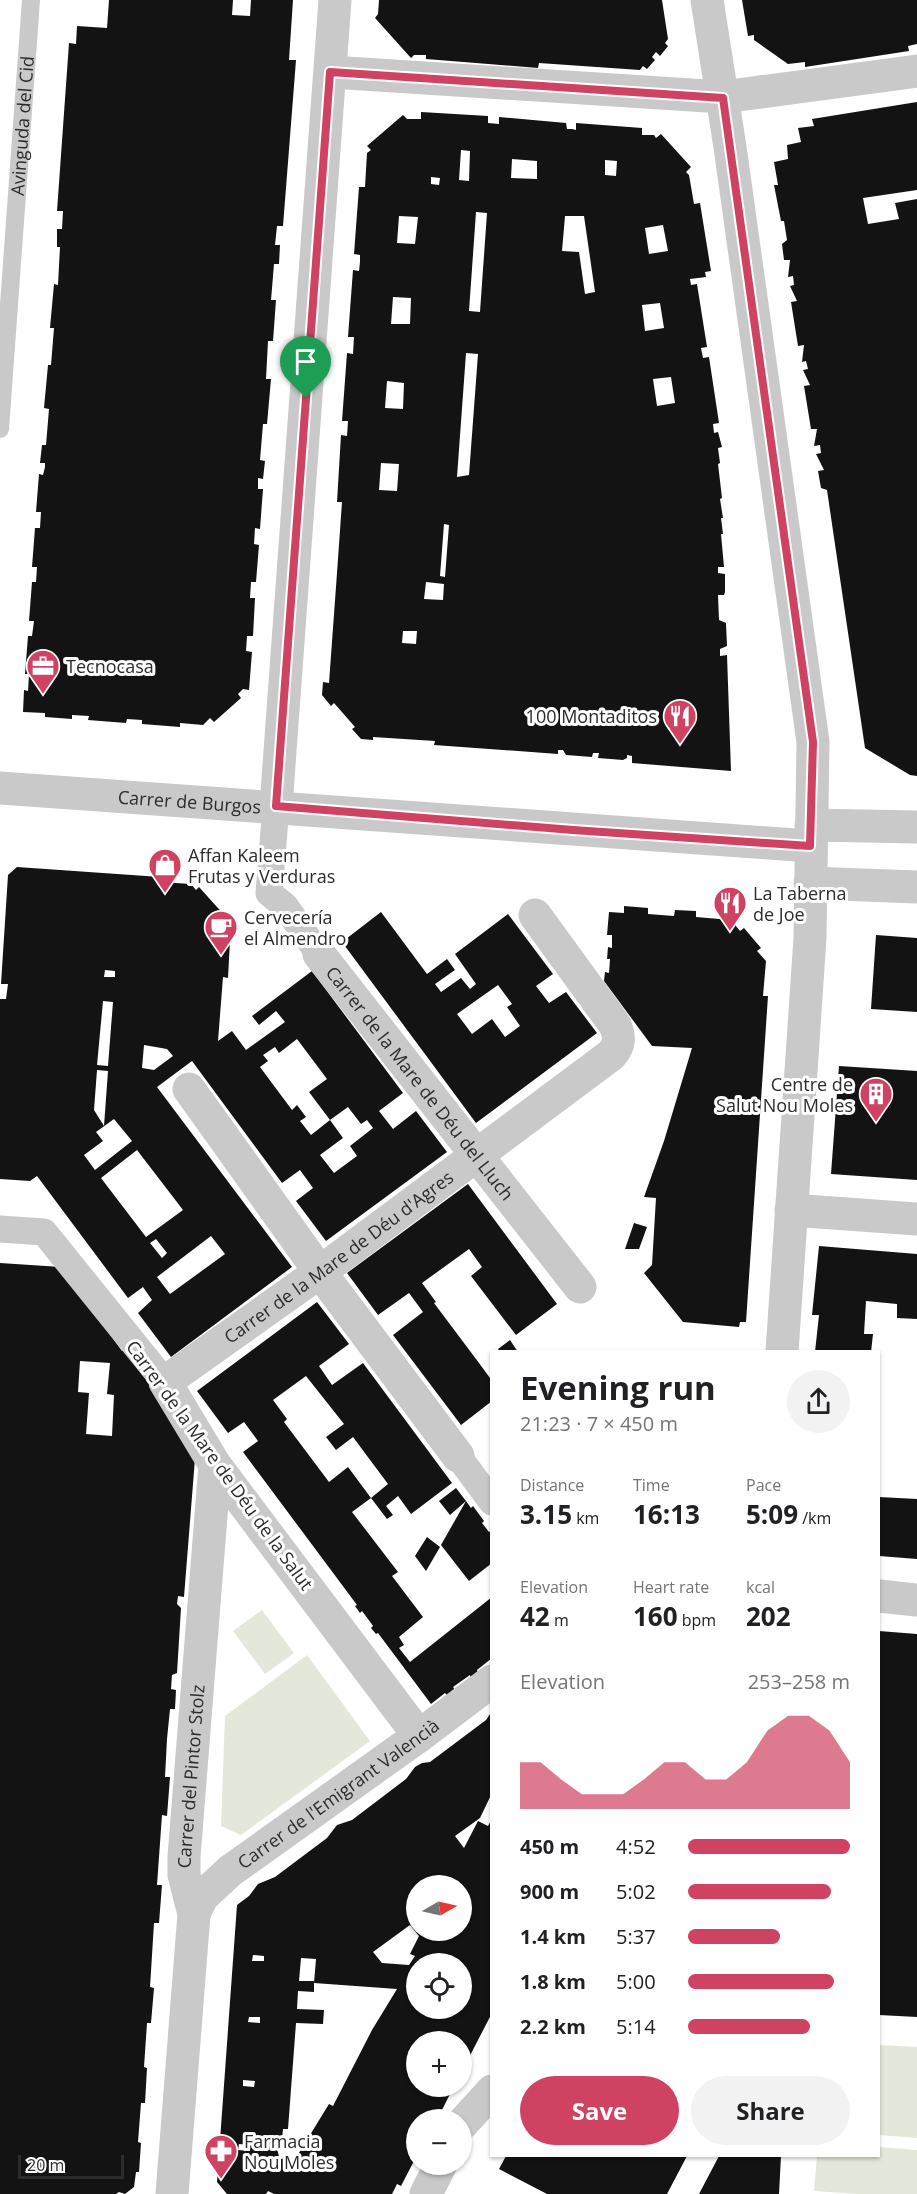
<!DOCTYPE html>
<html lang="en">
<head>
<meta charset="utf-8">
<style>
	:root { --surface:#fff; --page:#f2f2f2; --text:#202124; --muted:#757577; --accent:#cf4261 }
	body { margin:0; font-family:"Open Sans",sans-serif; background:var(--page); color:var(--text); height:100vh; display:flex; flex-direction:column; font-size:22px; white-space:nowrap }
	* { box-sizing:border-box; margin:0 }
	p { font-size:20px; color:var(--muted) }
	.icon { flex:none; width:33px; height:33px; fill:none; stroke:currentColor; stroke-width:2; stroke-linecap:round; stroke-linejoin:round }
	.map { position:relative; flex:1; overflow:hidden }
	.sheet { position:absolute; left:490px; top:1350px; width:390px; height:807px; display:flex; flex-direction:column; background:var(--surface); border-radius:0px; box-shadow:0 2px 4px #0004 }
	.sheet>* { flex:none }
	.needle { width:39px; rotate:81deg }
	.tools { position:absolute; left:406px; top:1875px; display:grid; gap:12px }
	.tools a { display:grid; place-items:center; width:66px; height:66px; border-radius:50%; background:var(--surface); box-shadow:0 2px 4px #0004; font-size:30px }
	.scale { position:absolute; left:18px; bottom:15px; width:106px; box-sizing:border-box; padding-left:6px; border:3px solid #2c2c2c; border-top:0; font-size:16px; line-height:21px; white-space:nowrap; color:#2c2c2c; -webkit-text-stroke:4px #fff; paint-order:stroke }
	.pin { position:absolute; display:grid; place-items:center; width:51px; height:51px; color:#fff; margin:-62px -26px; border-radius:50% 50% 50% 0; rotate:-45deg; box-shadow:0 0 6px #0007 }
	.pin .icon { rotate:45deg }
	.round { display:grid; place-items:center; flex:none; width:63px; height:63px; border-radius:32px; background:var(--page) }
	.summary { display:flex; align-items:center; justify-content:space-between; height:102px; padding:0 30px }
	h1 { font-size:33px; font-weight:700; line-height:45px }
	.metrics { display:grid; grid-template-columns:repeat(3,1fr); gap:9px; height:102px; padding:6px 30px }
	.metrics div { display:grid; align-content:center }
	.metrics b { font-size:26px; font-weight:700 }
	.metrics small { font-size:16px; font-weight:400 }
	.metrics p { font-size:16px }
	.chart { height:168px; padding:12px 30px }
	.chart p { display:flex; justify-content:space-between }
	.chart svg { width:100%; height:108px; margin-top:6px; fill:var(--accent); opacity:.7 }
	.cta { display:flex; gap:12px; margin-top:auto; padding:12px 30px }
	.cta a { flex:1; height:69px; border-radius:36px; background:var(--accent); color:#fff; font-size:24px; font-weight:700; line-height:69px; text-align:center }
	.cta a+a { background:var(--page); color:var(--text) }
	ul { padding:0 30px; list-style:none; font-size:20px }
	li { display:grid; grid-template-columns:96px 72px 1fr; align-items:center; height:45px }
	li i { height:15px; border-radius:8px; background:var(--accent) }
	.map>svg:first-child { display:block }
	.green { fill:#e4e8db }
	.building { fill:#131313; fill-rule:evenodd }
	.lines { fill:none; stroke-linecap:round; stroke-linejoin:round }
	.service { stroke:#c9c9c9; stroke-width:18 }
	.pedestrian { stroke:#c9c9c9; stroke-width:27 }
	.minor { stroke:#c9c9c9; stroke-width:33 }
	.route-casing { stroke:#fff; stroke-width:12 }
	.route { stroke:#cf4261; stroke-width:8 }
	.labels { text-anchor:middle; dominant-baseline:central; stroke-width:6; stroke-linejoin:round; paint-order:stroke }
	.street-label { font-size:18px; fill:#2c2c2c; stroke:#fff }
	.poi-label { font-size:18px; fill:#2c2c2c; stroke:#fff; text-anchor:start }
</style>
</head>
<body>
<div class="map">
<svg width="917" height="2194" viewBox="0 0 917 2194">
	<rect width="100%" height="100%" fill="#fff"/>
	<path class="green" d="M262,1610L294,1653L265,1674L233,1631Z
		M307,1655L370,1741L241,1835L221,1826L225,1716Z
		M879,2045L917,2047V2138L879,2135Z
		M879,2147L917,2150V2194H857L814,2191L817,2156H879Z"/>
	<path class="building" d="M109,0H233L232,15L250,16L251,0H293L289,60H296L283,226H277L275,245H280L279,264H274L271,300H276L273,341H268L266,379H271L267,424H263L260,460L265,461L263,479L258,478V489H263L260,529L255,528L254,544L259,545L256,582H251L250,598H255L253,636H247L246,651L252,652L249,690L243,689L238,694L241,698L214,722L210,718L203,725L180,723V727L142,724V720L127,719L126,723L88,720L89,716L72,715V719L45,717V713L23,712L24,690L28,691L29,674H25L28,636H32L34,621H29L32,582H36L37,567H32L35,528H40L41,512H36L39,474L43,475L45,467V463H40L42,445H46L49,409L44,408L48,365H51L54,328H50L54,284L58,285L60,247H57V229H62L63,211H57L69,43L76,44L77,26L107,28Z
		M379,0H662L668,39L665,43L668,46L660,56L656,52L652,57L655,60L647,69L643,66L640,70L539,63L538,68L426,59V55H414L411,58L375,18L378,14Z
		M742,0H917V44L908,46L909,51L805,67V62L788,64L754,40V35L748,36Z
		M917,102V190L863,198L868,224L899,219L895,203L917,199V776L910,775L865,748L827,490L821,488L818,471L824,470L816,454L821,453L820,445L814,446L817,429H811L804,386L810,385L803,370L808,369L806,361L802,362L804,345L798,346L791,302L797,301L790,286L794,285L793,276L788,277L790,260H784L782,244L787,240L784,221H781L774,185H778L774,162L788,159L787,145L801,142L798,128L814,126L812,119Z
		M421,112L488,116V123L499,124V117L566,123L567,129H572L576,130V123L642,128V135H654L656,138L661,134L691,167L686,172L689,175L694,204L700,203L711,271L705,272L706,277L690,279L691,285L697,284L707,347L701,348L703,358L709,357L719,423L713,424L714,433L718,432L722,447L718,448L720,463L718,464L722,498L720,499L723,518H721L723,534H721L724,567H718V573L725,574V592L724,595H718L719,620L726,623L727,646L720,649V656L727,655L731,771L632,763V756L627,755V758L623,760L598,758L599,753H593L592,757L566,755L563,750H558V754L434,745L435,741L373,737V740L361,739L352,729L355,727L334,703L331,706L322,695L323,682L329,683L337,573L342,502H337L341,435L347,436L348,421H342L347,353L353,354L354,337H348L353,270L359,271L360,262V255L354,254L359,187H365L367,153L371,150L367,146L403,115L407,119H421ZM461,150L470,151L469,181L459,180ZM512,159L537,161V179L511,178ZM605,160L617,161L616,176L605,175ZM431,177L440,178L439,185L431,184ZM476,212L487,213L480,312L469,311ZM399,216L418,217L415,244L397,243ZM565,216H584L595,292L585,294L579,252L562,251ZM663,225L668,251L649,254L645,228ZM393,297L411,298L410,324H391ZM660,303L664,328L645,331L642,305ZM466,353L478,354L469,475L457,477ZM671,377L675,403L657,406L653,379ZM387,381L404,383L403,409L385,408ZM381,463L399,464L397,491L379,490ZM444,524L449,525L445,577L440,576ZM426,582L444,584L443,600L424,599ZM403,631H417L416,644L402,643Z
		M17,867L160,877V882L191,884L196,890L199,887L226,917L223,920L226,924L225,939L230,940L228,978L223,977L218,1041L232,1031L246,1050L285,1022L276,1011L259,1025L252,1016L312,971L403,1093L379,1111L393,1129L416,1111L447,1152L326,1241L296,1201L313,1188L300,1170L282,1183L192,1061L157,1087L292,1267L171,1357L138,1313L152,1300L143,1287L128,1298L37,1176L30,1181L0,1179V999H6L8,984H1L8,875ZM105,970L115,971V977H104ZM103,1001L113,1002L108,1066L97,1065ZM297,1039L327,1079L309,1092L330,1120L348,1107L361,1124L367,1120L373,1128L350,1146L357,1156L334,1173L320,1155L343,1138L330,1120L311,1135L300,1121L306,1117L297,1105L292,1110L260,1067L268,1061L263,1055L275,1047L279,1053ZM144,1045L167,1049L173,1056L154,1070L142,1068ZM97,1070L108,1071L104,1126L94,1110ZM114,1119L132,1141L95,1170L84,1155L103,1141L96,1132ZM137,1150L183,1210L146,1237L101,1178ZM211,1236L225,1254L170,1294L157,1277ZM156,1239L167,1253L162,1258L150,1243Z
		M624,906L648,908V914L674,916L675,910L696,911V917L731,920L740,931L744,928L761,948L757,951L766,961L763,996H768L746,1322H740L739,1327L683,1322L644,1273L652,1265L656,1198L644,1197L664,1141L692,1048L652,1046L604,981L605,972L609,973L610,959H607L608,947L612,948V935H607L609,912L624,913Z
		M381,912L427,974L447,959L455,970L435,984L441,992L461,978L470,989L476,984L455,954L508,914L553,974L536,986L549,1003L566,992L597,1033L476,1123L342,942ZM498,985L512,1004L507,1007L520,1026L505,1037L492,1019L472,1034L457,1014Z
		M876,935L917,938V1012L871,1009Z
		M839,1066L917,1071V1180L831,1174Z
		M468,1184L557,1304L516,1335L471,1276L482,1267L469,1249L422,1283L436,1302L434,1303L479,1363L490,1378L492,1377V1401L461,1425L393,1335L423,1312L409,1293L378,1315L347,1273Z
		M634,1223L647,1227L639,1249H625Z
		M819,1246L917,1254V1319L897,1318V1304L866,1301L864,1334H873L871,1352H815L819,1315H812Z
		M0,1263L61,1267L122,1351L125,1348L196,1446L184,1597L178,1596L177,1604L181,1608L177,1673L172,1675L171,1689L176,1690L175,1709H170L167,1739L165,1777H170L167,1816L162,1815L157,1885H162L159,1923H154L150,1987L154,1988L151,2023H147L144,2067L147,2068L145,2103H141L138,2142L141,2143L139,2172H136L134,2187L125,2194L119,2192L116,2194H0ZM80,1361L110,1363L107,1394L114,1395L112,1436L86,1434L89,1393L78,1392Z
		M317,1302L349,1344L319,1366L332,1385L363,1363L452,1483L411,1514L398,1496L386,1506L393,1515L387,1519L371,1498L388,1484L353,1437L336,1450L326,1437L344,1424L306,1376L273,1400L287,1419L284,1422L329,1482L348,1467L371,1498L352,1512L398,1572L392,1576L423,1617L399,1637L404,1645L399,1648L410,1662L492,1597V1658L477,1670L478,1673L471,1678L470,1675L453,1687L455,1690L448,1696L445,1693L431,1704L378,1633L376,1634L371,1628L373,1626L371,1623L362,1611L360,1613L355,1606L357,1605L243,1452L258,1441L244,1422L228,1433L197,1391Z
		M510,1340L518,1352H500L498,1349Z
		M456,1488L466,1501L450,1515L439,1501Z
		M879,1497L917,1499V1559L879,1556Z
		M466,1501L471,1508L473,1506L484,1521L482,1523L489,1532L492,1530V1563L469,1581L441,1545Z
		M427,1537L440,1547L426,1571L415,1556Z
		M879,1631L917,1634V2017L879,2015Z
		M492,1711V1793L480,1818L455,1836L464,1848L478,1821L488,1826L492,1819V2013L462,2071V2042H417V2086H454L437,2120H417V2145L410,2159L414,2161L401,2186L397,2184L392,2194H274L268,2191L266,2194H227L217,2182L237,1905L249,1896L258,1884L275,1877L327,1838L337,1825L352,1820L406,1779L415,1767L422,1763L430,1762L486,1720ZM417,1886H462V1930H417ZM410,1925L419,1936L410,1954L415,1956L409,1965L382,1963L373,1952ZM253,1955L264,1956V1961H252ZM301,1958L316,1959L314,1983L397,1989L372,2030L333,2106L329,2104L294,2161L285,2157L280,2160L277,2149L282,2140L283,2129H288L296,2023L323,2024L324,2010L297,2009L298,1991L314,1992V1981H299ZM417,1964H462V2008H417ZM249,2017H260V2023L248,2022ZM243,2080L255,2081L254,2087L243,2086ZM239,2144L250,2145V2151L238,2150Z
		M506,2156H687L667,2194H547L499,2169Z
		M719,2156H781L779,2194H699Z"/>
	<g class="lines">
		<path class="service" id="s1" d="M0,429L31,0"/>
		<path class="pedestrian" d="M276,806L269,893L285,906L319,954
			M0,1229L44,1232L165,1382
			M458,1456L492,1502"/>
		<g class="minor">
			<path d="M707,0L730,147L813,742L810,938L782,1352"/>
			<path d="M331,72L723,97L917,71"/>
			<path id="s2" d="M0,788L810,846"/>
			<path d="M276,806L335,0"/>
			<path d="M811,825L917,827"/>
			<path d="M810,883L917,887"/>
			<path id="s3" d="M319,954L580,1287"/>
			<path d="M189,1089L320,1272L458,1456"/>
			<path d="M791,1210L917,1219"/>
			<path d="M879,1596L917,1600"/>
			<path id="s4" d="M419,1736L215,1465L165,1382L320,1272L611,1055C620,1045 620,1037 615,1025L535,915"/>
			<path id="s5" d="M194,1914L202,1897L230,1871L419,1736L492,1681"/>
			<path d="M462,2124L492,2091"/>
			<path id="s6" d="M172,2194L194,1914L184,1875V1857L215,1465"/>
			<path d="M426,2194L441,2164"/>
		</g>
	</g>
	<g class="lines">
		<g class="route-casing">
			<path id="route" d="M330,72L723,98L813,742L810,846L573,830L276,806Z"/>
		</g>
		<use href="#route" class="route"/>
	</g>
	<defs>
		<g id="office-pin" transform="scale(1.725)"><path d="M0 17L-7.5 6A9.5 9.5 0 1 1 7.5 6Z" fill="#cf4261" stroke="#fff"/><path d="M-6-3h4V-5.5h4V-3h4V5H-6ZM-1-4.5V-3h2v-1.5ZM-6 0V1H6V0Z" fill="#fff"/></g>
		<g id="restaurant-pin" transform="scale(1.725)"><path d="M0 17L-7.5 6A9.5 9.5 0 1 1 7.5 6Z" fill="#cf4261" stroke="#fff"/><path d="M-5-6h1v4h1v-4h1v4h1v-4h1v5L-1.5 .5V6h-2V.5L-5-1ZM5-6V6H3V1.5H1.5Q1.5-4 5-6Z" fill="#fff"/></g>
		<g id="shop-pin" transform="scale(1.725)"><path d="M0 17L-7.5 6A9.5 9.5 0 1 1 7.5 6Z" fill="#cf4261" stroke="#fff"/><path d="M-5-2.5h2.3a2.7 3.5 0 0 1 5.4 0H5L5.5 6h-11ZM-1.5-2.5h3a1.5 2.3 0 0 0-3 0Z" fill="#fff"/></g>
		<g id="cafe-pin" transform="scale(1.725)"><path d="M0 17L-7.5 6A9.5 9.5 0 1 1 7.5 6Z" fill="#cf4261" stroke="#fff"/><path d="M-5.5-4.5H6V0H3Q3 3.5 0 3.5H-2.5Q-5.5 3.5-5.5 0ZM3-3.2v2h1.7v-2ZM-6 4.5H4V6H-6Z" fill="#fff"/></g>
		<g id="building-pin" transform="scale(1.725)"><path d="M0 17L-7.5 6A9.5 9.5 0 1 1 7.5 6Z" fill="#cf4261" stroke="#fff"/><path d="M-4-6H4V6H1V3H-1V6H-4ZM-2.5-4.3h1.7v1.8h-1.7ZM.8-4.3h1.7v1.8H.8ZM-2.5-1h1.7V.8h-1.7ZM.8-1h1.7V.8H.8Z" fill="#fff"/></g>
		<g id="pharmacy-pin" transform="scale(1.725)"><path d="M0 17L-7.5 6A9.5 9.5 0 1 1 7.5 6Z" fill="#cf4261" stroke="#fff"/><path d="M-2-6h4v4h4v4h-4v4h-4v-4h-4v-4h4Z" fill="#fff"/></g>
	</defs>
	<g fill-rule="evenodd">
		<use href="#office-pin" x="43" y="666"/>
		<use href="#restaurant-pin" x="680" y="716"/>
		<use href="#shop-pin" x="165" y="865"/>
		<use href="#restaurant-pin" x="730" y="903"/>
		<use href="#cafe-pin" x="221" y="927"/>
		<use href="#building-pin" x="876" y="1094"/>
		<use href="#pharmacy-pin" x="221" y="2151"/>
	</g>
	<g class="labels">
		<g class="street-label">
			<text stroke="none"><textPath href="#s1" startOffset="304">Avinguda del Cid</textPath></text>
			<text stroke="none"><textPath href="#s2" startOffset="190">Carrer de Burgos</textPath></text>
			<text stroke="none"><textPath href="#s3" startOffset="164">Carrer de la Mare de Déu del Lluch</textPath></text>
			<text stroke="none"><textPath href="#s4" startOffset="650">Carrer de la Mare de Déu d'Agres</textPath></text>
			<text transform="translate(220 1465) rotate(54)">Carrer de la Mare de Déu de la Salut</text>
			<text stroke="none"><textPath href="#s6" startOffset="420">Carrer del Pintor Stolz</textPath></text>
			<text stroke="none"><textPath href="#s5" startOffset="190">Carrer de l'Emigrant Valencià</textPath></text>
		</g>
		<g class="poi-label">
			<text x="66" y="666">Tecnocasa</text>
			<text x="657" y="716" text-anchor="end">100 Montaditos</text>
			<text x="188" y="855">Affan Kaleem<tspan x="188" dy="21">Frutas y Verduras</tspan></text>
			<text x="753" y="893">La Taberna<tspan x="753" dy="21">de Joe</tspan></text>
			<text x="244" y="917">Cervecería<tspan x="244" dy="21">el Almendro</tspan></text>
			<text x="853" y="1084" text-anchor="end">Centre de<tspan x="853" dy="21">Salut Nou Moles</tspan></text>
			<text x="244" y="2141">Farmacia<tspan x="244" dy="21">Nou Moles</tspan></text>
		</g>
	</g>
</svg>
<div class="tools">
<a><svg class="needle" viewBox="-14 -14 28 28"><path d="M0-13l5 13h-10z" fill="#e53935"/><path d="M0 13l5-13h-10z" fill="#757577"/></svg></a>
<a><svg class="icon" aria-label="locate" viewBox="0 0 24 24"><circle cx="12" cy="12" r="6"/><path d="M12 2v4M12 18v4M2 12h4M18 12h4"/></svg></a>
<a>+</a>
<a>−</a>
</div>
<div class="scale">20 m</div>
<div class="pin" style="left:306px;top:398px;background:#1e9e55"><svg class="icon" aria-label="arrive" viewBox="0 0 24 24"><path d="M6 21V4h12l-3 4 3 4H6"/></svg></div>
<section class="sheet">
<div class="summary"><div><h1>Evening run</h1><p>21:23 · 7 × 450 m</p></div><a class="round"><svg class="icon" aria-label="share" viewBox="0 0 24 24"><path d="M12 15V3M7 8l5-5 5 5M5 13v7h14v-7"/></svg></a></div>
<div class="metrics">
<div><p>Distance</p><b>3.15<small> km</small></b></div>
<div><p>Time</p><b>16:13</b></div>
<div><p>Pace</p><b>5:09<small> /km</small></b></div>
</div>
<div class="metrics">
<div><p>Elevation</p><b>42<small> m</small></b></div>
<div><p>Heart rate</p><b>160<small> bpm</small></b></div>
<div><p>kcal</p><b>202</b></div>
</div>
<div class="chart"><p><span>Elevation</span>253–258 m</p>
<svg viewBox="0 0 160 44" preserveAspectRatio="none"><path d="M0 44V25L10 25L20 32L30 38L40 38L50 38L60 32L70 25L80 25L90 32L100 32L110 25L120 12L130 6L140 6L150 12L160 25V44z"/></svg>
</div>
<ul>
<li><b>450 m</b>4:52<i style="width:100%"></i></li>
<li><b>900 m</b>5:02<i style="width:88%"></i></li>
<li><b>1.4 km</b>5:37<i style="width:57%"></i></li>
<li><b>1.8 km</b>5:00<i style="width:90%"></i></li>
<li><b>2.2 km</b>5:14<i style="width:75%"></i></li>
</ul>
<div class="cta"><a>Save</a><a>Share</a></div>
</section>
</div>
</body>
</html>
